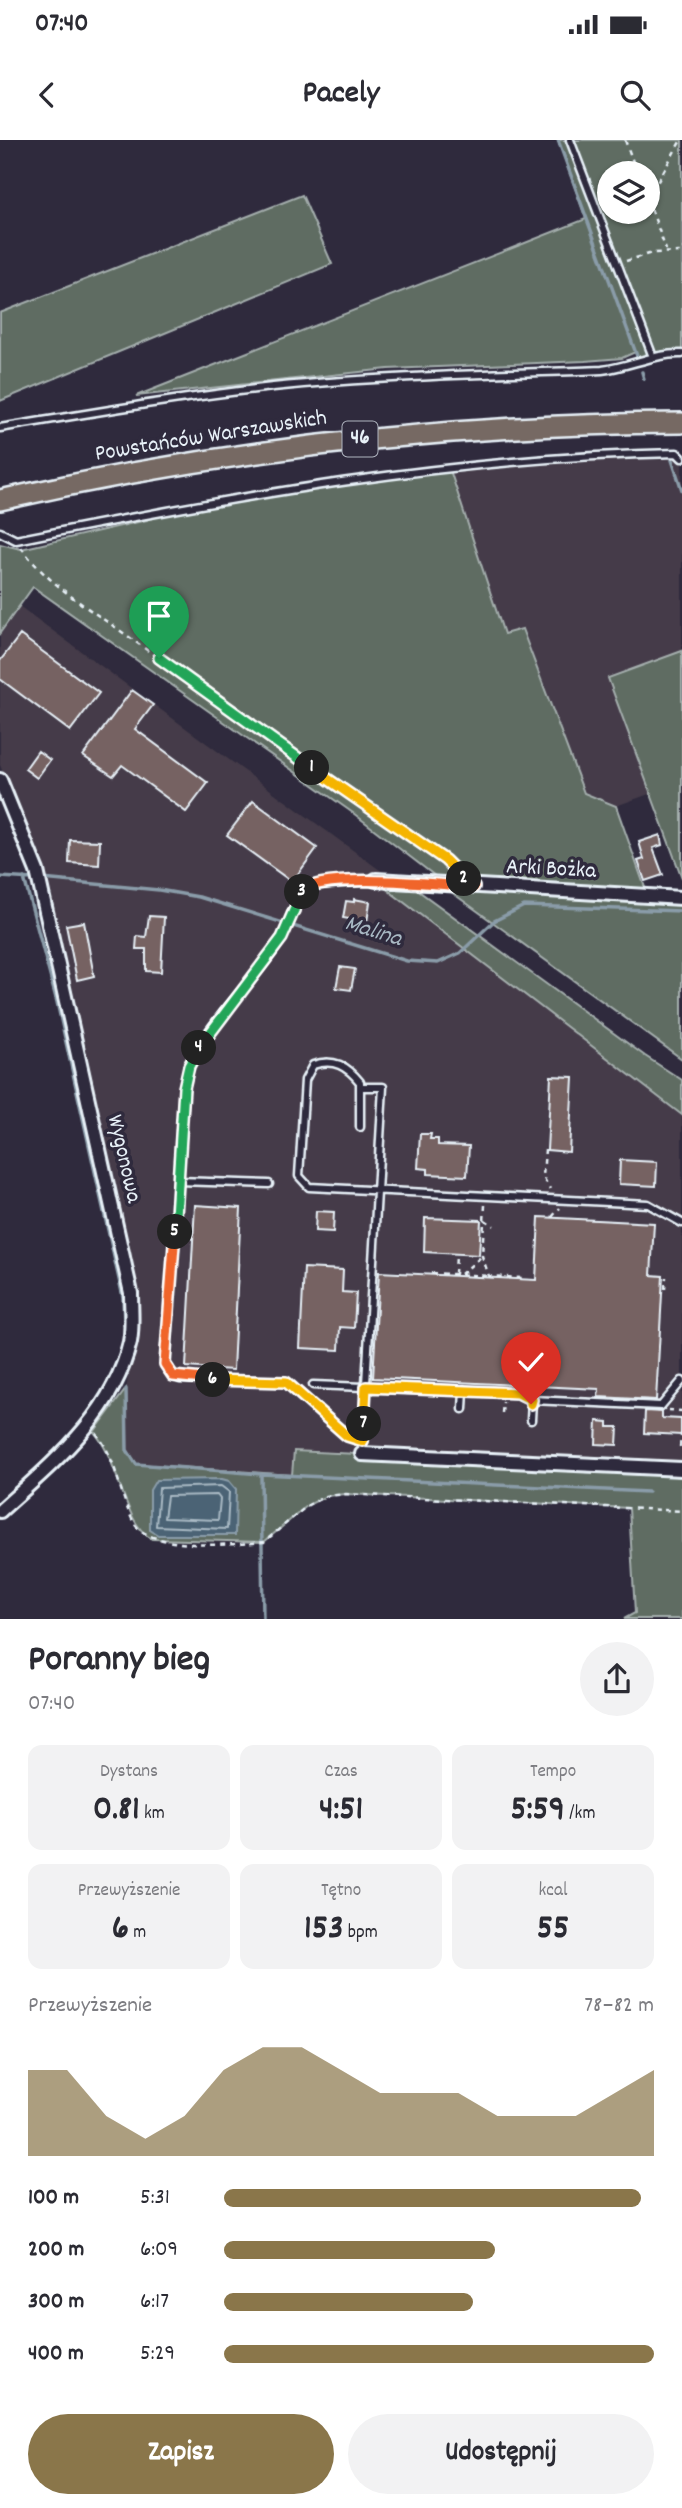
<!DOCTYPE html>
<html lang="pl">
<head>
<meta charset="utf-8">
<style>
	:root { --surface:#fff; --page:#f2f2f3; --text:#2b2b33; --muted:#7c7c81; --accent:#8a764a }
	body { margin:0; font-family:Dekko,sans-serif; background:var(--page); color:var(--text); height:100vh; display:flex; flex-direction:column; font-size:26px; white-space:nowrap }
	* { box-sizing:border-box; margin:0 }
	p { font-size:23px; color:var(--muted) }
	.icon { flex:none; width:38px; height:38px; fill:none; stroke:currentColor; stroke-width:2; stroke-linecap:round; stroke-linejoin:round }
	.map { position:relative; height:1479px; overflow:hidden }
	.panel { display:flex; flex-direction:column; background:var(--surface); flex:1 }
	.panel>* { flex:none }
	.tools { position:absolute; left:597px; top:21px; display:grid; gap:14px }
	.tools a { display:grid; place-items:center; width:63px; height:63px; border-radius:50%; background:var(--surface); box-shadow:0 2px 5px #0004; font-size:35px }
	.pin { position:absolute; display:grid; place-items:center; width:60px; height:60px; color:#fff; margin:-72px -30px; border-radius:50% 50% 50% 0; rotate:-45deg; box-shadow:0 0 7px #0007 }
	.pin .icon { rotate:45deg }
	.km { position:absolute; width:35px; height:35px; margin:-18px; border-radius:50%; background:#222; color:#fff; font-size:19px; line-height:35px; text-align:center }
	.round { display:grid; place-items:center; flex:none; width:74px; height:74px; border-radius:37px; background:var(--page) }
	.summary { display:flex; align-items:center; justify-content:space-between; height:119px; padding:0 28px }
	h1 { font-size:38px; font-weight:700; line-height:52px }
	.metrics { display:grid; grid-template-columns:repeat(3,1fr); gap:10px; height:119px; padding:7px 28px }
	.metrics div { display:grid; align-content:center; border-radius:14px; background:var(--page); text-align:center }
	.metrics b { font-size:35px; font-weight:700 }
	.metrics small { font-size:19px; font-weight:400 }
	.metrics p { font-size:19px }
	.chart { height:196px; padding:14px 28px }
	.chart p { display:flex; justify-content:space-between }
	.chart svg { width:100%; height:126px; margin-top:7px; fill:var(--accent); opacity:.7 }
	.primary-button { display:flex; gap:14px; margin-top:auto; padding:14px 28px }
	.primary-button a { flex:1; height:80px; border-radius:42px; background:var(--accent); color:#fff; font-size:28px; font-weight:700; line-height:80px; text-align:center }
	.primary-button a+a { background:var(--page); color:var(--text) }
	ul { padding:0 28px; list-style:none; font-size:23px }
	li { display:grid; grid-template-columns:112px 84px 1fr; align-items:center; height:52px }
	li i { height:18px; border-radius:9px; background:var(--accent) }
	.status { display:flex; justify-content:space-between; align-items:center; height:49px; padding:0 35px; background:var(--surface); direction:ltr }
	.status svg { height:19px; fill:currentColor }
	header { display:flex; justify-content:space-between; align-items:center; height:91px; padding:0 28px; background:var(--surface); font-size:32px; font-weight:700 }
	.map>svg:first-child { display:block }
	.built { fill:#443b48 }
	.green { fill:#5f6c62; stroke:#a4aead; stroke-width:2; fill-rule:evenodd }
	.water { fill:#4b6475; stroke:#8a9ca9; stroke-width:2 }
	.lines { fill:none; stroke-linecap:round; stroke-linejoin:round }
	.shore { stroke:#a9b9c4; stroke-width:2 }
	.stream { stroke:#8a9ca9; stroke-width:3.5 }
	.building { fill:#766262; stroke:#e8f1f8; stroke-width:2 }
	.service-casing { stroke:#e8f1f8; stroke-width:11 }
	.minor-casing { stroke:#e8f1f8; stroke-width:18 }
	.primary-casing { stroke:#e8f1f8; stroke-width:24 }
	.path { stroke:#e8f1f8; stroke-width:2.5; stroke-dasharray:5 5; stroke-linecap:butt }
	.service { stroke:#2f2a3d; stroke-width:6 }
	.minor { stroke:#2f2a3d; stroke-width:12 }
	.primary { stroke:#766964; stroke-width:19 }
	.split-1-casing { stroke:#fff; stroke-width:14 }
	.split-2-casing { stroke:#fff; stroke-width:14 }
	.split-3-casing { stroke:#fff; stroke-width:14 }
	.split-4-casing { stroke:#fff; stroke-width:14 }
	.split-5-casing { stroke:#fff; stroke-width:14 }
	.split-6-casing { stroke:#fff; stroke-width:14 }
	.split-7-casing { stroke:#fff; stroke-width:14 }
	.split-8-casing { stroke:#fff; stroke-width:14 }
	.split-1 { stroke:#22a559; stroke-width:9 }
	.split-2 { stroke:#f5b400; stroke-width:9 }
	.split-3 { stroke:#f0652b; stroke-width:9 }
	.split-4 { stroke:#22a559; stroke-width:9 }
	.split-5 { stroke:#22a559; stroke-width:9 }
	.split-6 { stroke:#f0652b; stroke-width:9 }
	.split-7 { stroke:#f5b400; stroke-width:9 }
	.split-8 { stroke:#f5b400; stroke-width:9 }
	.labels { text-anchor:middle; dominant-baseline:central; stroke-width:7; stroke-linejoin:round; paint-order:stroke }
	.shield { fill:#2f2a3d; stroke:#b0b5c0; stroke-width:2 }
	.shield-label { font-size:21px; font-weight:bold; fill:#e8f1f8 }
	.street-label { font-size:23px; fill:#e8f1f8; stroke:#2f2a3d }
	.water-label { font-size:24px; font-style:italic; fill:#a9b9c4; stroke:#2f2a3d }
</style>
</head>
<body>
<div class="status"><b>07:40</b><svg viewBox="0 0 49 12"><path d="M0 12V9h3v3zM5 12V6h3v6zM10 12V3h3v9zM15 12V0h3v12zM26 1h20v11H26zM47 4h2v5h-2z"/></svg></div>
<header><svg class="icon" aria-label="back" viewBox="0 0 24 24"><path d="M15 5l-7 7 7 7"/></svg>Pacely<svg class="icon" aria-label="search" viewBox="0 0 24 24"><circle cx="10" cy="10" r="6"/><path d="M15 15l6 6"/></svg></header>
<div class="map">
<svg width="682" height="1479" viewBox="0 0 682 1479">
	<rect width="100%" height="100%" fill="#2f2a3d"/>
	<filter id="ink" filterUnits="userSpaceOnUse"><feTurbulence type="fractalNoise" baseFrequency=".0143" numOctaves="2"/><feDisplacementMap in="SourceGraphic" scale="14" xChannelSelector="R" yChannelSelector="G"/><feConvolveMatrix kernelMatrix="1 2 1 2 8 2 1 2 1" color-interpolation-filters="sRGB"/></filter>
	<g filter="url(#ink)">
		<path class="built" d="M677,313L682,318V511L608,538L652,653L616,666L584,653L523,489L504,494L449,327Z
			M19,466L384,733L376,741L682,975V1329L295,1311L293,1335L132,1322L127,1310L126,1249L135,1200L138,1150L64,832L29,700L0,625V493Z"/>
		<path class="green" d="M558,0H682V214L639,222L635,212L622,218L585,221L388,229L136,256L586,79ZM609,33H648V72H609Z
			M302,55L332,124L0,261V173Z
			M449,327L504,494L522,489L584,653L616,666L648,756L682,758V919L447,749L435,736L353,673L33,447L0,493V404L21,409L147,380L148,374Z
			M682,511V738L608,538Z
			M380,744L413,747L645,916L682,940V975Z
			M126,1249L127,1310L137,1324L292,1335L294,1311L682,1329V1479H624L635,1473L629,1368L346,1354L326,1356L308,1365L264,1402L152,1399C123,1384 120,1321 94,1292Z"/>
		<path class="water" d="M222,1339L229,1341L236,1349L235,1395H158L150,1390V1350L156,1340Z"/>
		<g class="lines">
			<path class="shore" d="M221,1346L229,1352L227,1389L156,1386L159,1348Z
				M217,1355L220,1359L218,1380L164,1378L167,1356Z"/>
			<path class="stream" d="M558,0L637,216
				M642,232L644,239
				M672,320L682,350
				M0,737L34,739
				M24,738L57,862L123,1157L124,1185
				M42,739L159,750L199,757L407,821L438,823L460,813L494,781L524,766L682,771
				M126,1249L127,1310L136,1324L261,1334L648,1352
				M261,1334L263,1479"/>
		</g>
		<path class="building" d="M20,495L99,553L70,591L0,539V521Z
			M132,550L153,565L135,589L208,643L186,672L122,625L113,636L83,616Z
			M38,611L50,620L37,638L25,629Z
			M253,661L317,708L292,742L227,695Z
			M660,695L662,705L653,708L663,735L645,741L638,721L644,719L639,702Z
			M70,700L100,701L99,725L69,723Z
			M354,759L370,762L367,782L343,778L346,761L354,762Z
			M149,776L164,777L161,832L146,831V809H136L137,796L146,797Z
			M84,782L94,836L77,840L66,785Z
			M340,827L355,829L351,850L336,848Z
			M551,936L573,937L569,1012L547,1010Z
			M420,994H431L430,999H438V1005L469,1006L467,1036L428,1034V1029L418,1028Z
			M620,1020L657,1022L656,1046L619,1044Z
			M195,1065L241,1068L233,1230L186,1227Z
			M316,1071L334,1072L333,1092L315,1091Z
			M539,1077L654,1083L651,1135L663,1136L656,1260L598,1257L599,1249L373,1238L379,1132L536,1140Z
			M425,1078L481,1080L479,1115L424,1112Z
			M304,1128L343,1130L342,1152L356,1153L354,1188L340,1187L339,1210L300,1208Z
			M645,1271L662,1272V1278L681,1279V1295L644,1293Z
			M597,1281L608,1282V1287H618L617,1305L596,1304Z"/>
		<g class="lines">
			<g class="service-casing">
				<path id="service" d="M570,0L653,217
					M0,288C91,273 182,257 273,247C382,236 492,234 602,230C629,227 655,213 682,214
					M0,392L16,400C237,356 452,317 677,313L682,318
					M362,947H383L362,1314
					M360,987V942C347,926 334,918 313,925L305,940L299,1036L309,1047L648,1064L682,1083
					M178,1041L269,1044
					M313,1245L518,1253L532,1260L661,1266L682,1241
					M463,1269L464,1250
					M531,1280L532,1260
					M363,1301L347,1296L286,1242L180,1239L173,1236L165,1224L184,948C193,889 252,849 281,799C291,782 293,761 307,746L376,740"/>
			</g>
			<g class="minor-casing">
				<path id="minor" d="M0,640L37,731L131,1153C131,1168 133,1187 130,1202C113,1275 53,1323 0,1371
					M376,740L682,758
					M362,1314L682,1329"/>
			</g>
			<g class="primary-casing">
				<path id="primary" d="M0,360C225,309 452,284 682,283"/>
			</g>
			<path class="path" d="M625,0L637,33
				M648,59L681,0
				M648,60L666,110
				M626,121L652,113L682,112
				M21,407C50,448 100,475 140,505C241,578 343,649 445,720L458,733
				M545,1009L543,1037L550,1049
				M485,1065L482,1116L489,1136L522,1138
				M552,1077L560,1068
				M485,1080L494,1086
				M431,1133L489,1136
				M455,1134L456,1114
				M461,1134L482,1116
				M665,1149L666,1137
				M668,1270L682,1271
				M502,1273L503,1262
				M96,1293C118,1320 118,1353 134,1383C150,1411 234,1405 264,1402L308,1365L326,1356L346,1354L682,1371
				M680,1307L682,1284"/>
			<use href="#service" class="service"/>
			<use href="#minor" class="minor"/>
			<use href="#primary" class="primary"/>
		</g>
	</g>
	<g class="lines" filter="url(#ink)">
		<g class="split-1-casing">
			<path id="split-1" d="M159,518L312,628"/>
		</g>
		<g class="split-2-casing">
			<path id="split-2" d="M312,628L445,720L464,739"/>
		</g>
		<g class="split-3-casing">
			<path id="split-3" d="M302,752C318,731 444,745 474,747L464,739"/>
		</g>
		<g class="split-4-casing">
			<path id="split-4" d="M199,908L282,798L302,752"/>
		</g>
		<g class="split-5-casing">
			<path id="split-5" d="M175,1092L184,948L189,926L199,908"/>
		</g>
		<g class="split-6-casing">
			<path id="split-6" d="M175,1092L165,1224L173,1236L213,1240"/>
		</g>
		<g class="split-7-casing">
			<path id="split-7" d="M213,1240L286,1242L347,1296L363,1301L364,1284"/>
		</g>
		<g class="split-8-casing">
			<path id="split-8" d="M364,1284L366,1247L518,1253L532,1260L531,1264"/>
		</g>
		<use href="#split-1" class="split-1"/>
		<use href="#split-2" class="split-2"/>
		<use href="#split-3" class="split-3"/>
		<use href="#split-4" class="split-4"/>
		<use href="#split-5" class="split-5"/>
		<use href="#split-6" class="split-6"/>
		<use href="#split-7" class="split-7"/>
		<use href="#split-8" class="split-8"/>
	</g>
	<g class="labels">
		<rect class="shield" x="342.5" y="281.5" width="35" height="35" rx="5"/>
		<g class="shield-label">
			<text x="360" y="299">46</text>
		</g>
		<g class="street-label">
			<text transform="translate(211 297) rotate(-9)">Powstańców Warszawskich</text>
			<text transform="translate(551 730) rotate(3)">Arki Bożka</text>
			<text transform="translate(123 1019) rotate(77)">Wygonowa</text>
		</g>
		<g class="water-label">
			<text transform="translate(373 792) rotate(17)">Malina</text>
		</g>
	</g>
</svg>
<div class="tools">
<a><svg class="icon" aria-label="layers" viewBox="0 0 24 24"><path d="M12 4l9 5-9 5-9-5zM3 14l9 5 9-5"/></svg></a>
</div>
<div class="pin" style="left:159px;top:518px;background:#1e9e55"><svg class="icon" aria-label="arrive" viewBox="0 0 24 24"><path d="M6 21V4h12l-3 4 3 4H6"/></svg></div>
<div class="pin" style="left:531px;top:1264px;background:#d93025"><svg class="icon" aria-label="check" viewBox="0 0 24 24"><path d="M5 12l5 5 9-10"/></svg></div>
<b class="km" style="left:312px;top:628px">1</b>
<b class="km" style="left:464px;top:739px">2</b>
<b class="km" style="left:302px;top:752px">3</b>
<b class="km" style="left:199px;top:908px">4</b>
<b class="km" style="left:175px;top:1092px">5</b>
<b class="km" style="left:213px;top:1240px">6</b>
<b class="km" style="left:364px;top:1284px">7</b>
</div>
<section class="panel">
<div class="summary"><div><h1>Poranny bieg</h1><p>07:40</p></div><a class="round"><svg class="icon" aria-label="share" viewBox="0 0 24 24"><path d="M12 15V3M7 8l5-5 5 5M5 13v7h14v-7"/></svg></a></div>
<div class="metrics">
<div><p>Dystans</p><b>0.81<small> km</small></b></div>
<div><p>Czas</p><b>4:51</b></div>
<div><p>Tempo</p><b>5:59<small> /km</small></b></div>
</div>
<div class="metrics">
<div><p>Przewyższenie</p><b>6<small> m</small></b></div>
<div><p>Tętno</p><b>153<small> bpm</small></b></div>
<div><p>kcal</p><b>55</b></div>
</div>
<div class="chart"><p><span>Przewyższenie</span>78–82 m</p>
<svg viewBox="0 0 160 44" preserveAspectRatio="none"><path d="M0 44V14L10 14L20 30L30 38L40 30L50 14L60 6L70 6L80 14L90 22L100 22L110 22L120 30L130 30L140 30L150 22L160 14V44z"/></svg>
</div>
<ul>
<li><b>100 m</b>5:31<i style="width:97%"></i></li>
<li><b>200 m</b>6:09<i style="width:63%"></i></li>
<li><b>300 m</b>6:17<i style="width:58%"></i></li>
<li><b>400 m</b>5:29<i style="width:100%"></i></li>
</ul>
<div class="primary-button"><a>Zapisz</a><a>Udostępnij</a></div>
</section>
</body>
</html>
